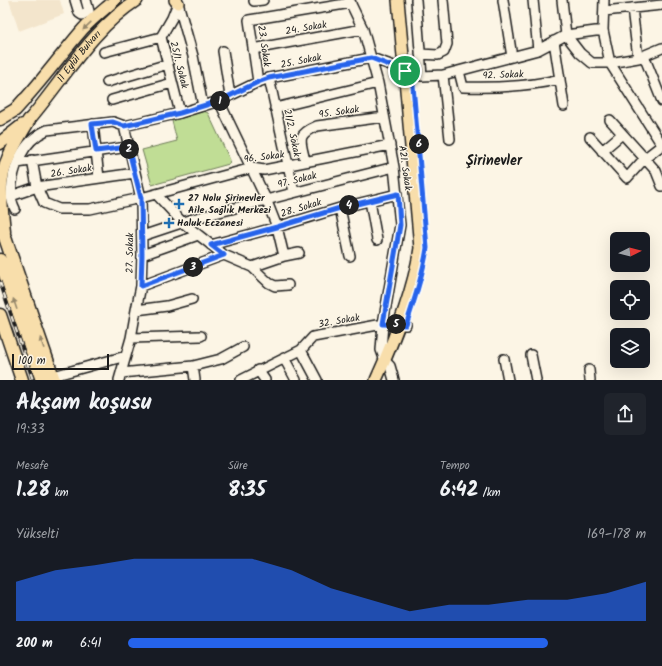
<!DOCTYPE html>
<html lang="tr">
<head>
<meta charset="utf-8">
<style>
	:root { --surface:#171b24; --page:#20242c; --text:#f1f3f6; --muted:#9ea1a6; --accent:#2563eb }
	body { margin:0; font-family:Kalam,sans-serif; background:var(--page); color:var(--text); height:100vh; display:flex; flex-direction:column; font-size:15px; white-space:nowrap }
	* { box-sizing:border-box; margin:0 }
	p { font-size:13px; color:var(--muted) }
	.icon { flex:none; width:22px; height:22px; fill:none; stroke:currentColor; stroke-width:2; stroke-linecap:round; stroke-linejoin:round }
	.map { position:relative; height:380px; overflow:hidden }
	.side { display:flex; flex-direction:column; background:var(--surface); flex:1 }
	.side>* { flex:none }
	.needle { width:26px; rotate:84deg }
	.buttons { position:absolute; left:610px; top:232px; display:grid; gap:8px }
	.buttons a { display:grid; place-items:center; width:40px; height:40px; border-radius:6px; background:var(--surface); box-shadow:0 4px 16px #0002; font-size:20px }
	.scale { position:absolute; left:12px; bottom:10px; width:97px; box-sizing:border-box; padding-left:4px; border:2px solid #1c1c1c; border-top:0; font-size:11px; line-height:14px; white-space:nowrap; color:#1c1c1c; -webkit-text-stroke:3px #fcf5e5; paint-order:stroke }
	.pin { position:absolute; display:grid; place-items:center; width:34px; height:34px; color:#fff; margin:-17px; border:2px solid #fff; border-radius:50%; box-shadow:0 1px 4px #0007 }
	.km { position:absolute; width:20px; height:20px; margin:-10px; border-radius:50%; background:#222; color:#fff; font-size:11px; line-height:20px; text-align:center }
	.round { display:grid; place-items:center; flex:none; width:42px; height:42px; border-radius:6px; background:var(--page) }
	.summary { display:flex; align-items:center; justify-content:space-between; height:68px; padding:0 16px }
	h1 { font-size:22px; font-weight:700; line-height:30px }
	.metrics { display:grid; grid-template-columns:repeat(3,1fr); gap:6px; height:68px; padding:4px 16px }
	.metrics div { display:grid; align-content:center }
	.metrics b { font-size:20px; font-weight:700 }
	.metrics small { font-size:11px; font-weight:400 }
	.metrics p { font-size:11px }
	.chart { height:112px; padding:8px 16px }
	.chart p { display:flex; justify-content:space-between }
	.chart svg { width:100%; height:72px; margin-top:4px; fill:var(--accent); opacity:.7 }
	ul { padding:0 16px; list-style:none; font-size:13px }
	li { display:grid; grid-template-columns:64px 48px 1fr; align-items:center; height:30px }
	li i { height:10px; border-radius:5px; background:var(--accent) }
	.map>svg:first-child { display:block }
	.built { fill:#f3e5cc }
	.green { fill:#c0dd95; stroke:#6e7c58 }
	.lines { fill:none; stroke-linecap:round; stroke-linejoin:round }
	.minor-casing { stroke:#1c1c1c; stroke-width:12 }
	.major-casing { stroke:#1c1c1c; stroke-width:14 }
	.highway-casing { stroke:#1c1c1c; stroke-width:15 }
	.minor { stroke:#fcf5e5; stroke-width:9 }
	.major { stroke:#f8deab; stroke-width:11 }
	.highway { stroke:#f8deab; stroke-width:12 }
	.rail-casing { stroke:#1c1c1c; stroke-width:3.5 }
	.rail { stroke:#fcf5e5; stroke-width:2; stroke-dasharray:6; stroke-linecap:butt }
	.oneway { fill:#95876b }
	.route-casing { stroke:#fff; stroke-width:8 }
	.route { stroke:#2563eb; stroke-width:5 }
	.poi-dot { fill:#1f6fb2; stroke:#fcf5e5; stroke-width:1.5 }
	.labels { text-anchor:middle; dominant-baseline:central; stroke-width:3; stroke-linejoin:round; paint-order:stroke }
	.street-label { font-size:10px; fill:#1c1c1c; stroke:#fcf5e5 }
	.poi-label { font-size:10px; font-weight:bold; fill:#1c1c1c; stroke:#fcf5e5; text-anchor:start }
	.district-label { font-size:14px; font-weight:bold; fill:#1c1c1c; stroke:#fcf5e5 }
</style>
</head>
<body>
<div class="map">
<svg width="662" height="380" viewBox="0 0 662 380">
	<rect width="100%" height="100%" fill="#fcf5e5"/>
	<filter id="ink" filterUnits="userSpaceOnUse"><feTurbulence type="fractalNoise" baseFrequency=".025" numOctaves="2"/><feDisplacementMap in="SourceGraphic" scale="8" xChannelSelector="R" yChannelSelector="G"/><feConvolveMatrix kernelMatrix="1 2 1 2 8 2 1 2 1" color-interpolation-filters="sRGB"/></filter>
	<g filter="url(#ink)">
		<path class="built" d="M9,0H60L64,14L19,31Z"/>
		<path class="green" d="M204,111L208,113L230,160L229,164L152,185L142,150L177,141L172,121Z"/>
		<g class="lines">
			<g class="minor-casing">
				<path id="minor" d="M75,0L79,13L82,15L89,11L86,0
					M349,0L363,29L378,83L394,167L400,225L383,324L381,350L385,361L390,366L394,380
					M416,0L422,76
					M503,0L512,57
					M533,0L538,50
					M562,0L566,35
					M604,0L603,30L610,63L662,145
					M254,1L263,0
					M178,3L172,18L161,37L180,113
					M178,3L193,56L203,106
					M632,8L638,58
					M604,11L662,5
					M566,35L580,53L592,63H610L638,58L662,48
					M554,41L564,106
					M253,49L363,29
					M223,51L230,96
					M104,52L161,37
					M420,54L438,55L444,52L447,44L443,0
					M644,56L662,101
					M459,71L463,87C496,88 528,87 560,79
					M443,75L450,139
					M269,78L294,192
					M107,82L168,64
					M258,82L249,20L351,3
					M112,100L172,83
					M219,101L266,199L277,227L284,256
					M275,108L378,83
					M610,120L656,171L662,186
					M93,124L99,178
					M590,137L627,178L644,159L662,145
					M602,151L622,134
					M32,160L37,187L44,203L59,209H90L141,198L252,168L264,170L390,145
					M305,161C301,141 295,135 317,126L384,117
					M17,163L128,147
					M156,194L182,222L224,255L252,267L269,283L275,286L288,285
					M11,196L37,187L135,173
					M370,201L377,240
					M340,208L350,256
					M15,209C13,205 11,199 11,194C12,168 22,141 47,130L113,122L124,126L180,113L219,101L258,82L269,78L371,58L422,76L443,75L538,50L566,35L603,30
					M142,236L196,218L394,167
					M211,245L277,227L340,208L397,194
					M142,255L198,235
					M252,267L284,256L299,253
					M141,286L224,255
					M136,310L167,306L192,299
					M131,338L201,336
					M301,350L317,380
					M531,355L536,380
					M284,358L296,380
					M504,359L508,380
					M193,366L195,380
					M258,370L265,380
					M589,370L590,380
					M121,373L193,366L221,359L243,347
					M53,376L126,356
					M119,380L131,338L136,310L141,286L142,255L141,198L124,126
					M241,380L301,350L313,337L383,324L406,325"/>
			</g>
			<g class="major-casing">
				<g id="major">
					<path d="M175,0L178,3"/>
					<path d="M24,100C45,77 63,52 83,29C93,18 105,9 115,0"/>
					<path id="s1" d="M29,120C64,79 91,30 137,0"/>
					<path d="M376,380C395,338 413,293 420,248L398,0"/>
				</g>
			</g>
			<g class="highway-casing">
				<path id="highway" d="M0,119L15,110L24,100
					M0,143L23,125
					M0,223L54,380
					M4,232C3,218 0,200 1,185C3,161 17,141 29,120
					M0,260L42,380
					M0,315L22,380"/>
			</g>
			<use href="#minor" class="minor"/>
			<use href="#major" class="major"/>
			<use href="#highway" class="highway"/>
			<g class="rail-casing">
				<path id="rail" d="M0,282L33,380"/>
			</g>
			<use href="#rail" class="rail"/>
		</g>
		<defs><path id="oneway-solid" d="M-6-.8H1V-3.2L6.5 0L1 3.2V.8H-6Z"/></defs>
		<g class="oneway">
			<use href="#oneway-solid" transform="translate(87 26) rotate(136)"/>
			<use href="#oneway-solid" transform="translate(15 304) rotate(-109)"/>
			<use href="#oneway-solid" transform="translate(42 343) rotate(-109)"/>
		</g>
	</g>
	<g class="lines" filter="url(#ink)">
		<g class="route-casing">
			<path id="route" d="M371,58L412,74L427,248C423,274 415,299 406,325L383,324L400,225L398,194L340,208L277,227L211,245L224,255L141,286L142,255L141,198L128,147L96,151L92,124L113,122L124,126L180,113L219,101L258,82L269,78Z"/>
		</g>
		<use href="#route" class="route"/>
	</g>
	<g class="poi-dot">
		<path d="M177 198h4v4h4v4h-4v4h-4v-4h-4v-4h4z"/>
		<path d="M167 217h4v4h4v4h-4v4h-4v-4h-4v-4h4z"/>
	</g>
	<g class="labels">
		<g class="street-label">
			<text transform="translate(306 28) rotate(-10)">24. Sokak</text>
			<text transform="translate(264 46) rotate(82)">23. Sokak</text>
			<text stroke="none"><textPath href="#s1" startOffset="81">11 Eylül Bulvarı</textPath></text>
			<text transform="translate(301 61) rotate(-11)">25. Sokak</text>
			<text transform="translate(179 65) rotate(76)">25/1. Sokak</text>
			<text transform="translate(503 75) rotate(-2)">92. Sokak</text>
			<text transform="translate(339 112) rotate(-8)">95. Sokak</text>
			<text transform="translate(292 133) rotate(78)">21/2. Sokak</text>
			<text transform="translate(264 157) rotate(-7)">96. Sokak</text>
			<text transform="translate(405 168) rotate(82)">A21. Sokak</text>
			<text transform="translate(71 171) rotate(-9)">26. Sokak</text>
			<text transform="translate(297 180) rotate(-14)">97. Sokak</text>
			<text transform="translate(301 208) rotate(-17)">28. Sokak</text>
			<text transform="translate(130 253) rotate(-89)">27. Sokak</text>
			<text transform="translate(339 321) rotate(-10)">32. Sokak</text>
		</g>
		<g class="poi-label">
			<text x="188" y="198">27 Nolu Şirinevler<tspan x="188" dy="12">Aile Sağlık Merkezi</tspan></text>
			<text x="177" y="223">Haluk Eczanesi</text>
		</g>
		<g class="district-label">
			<text x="494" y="161">Şirinevler</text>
		</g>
	</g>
</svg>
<div class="buttons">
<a><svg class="needle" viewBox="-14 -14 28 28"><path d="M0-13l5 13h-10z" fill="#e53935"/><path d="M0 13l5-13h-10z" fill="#9ea1a6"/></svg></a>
<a><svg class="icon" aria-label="locate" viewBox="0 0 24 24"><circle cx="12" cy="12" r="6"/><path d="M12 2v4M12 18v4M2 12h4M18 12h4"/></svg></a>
<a><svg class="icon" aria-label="layers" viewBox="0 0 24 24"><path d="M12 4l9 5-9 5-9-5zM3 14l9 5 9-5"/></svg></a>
</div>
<div class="scale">100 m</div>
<div class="pin" style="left:405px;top:71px;background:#1e9e55"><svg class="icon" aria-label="arrive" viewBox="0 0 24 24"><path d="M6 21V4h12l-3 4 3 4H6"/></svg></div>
<b class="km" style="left:220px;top:101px">1</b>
<b class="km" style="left:129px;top:149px">2</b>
<b class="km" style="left:193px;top:267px">3</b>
<b class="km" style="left:349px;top:205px">4</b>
<b class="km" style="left:396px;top:324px">5</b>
<b class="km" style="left:419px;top:144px">6</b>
</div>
<section class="side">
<div class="summary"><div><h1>Akşam koşusu</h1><p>19:33</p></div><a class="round"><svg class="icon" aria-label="share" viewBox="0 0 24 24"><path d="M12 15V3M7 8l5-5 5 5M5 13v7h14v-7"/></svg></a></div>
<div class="metrics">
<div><p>Mesafe</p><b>1.28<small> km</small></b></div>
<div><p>Süre</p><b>8:35</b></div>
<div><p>Tempo</p><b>6:42<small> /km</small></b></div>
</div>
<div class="chart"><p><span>Yükselti</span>169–178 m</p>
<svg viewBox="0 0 160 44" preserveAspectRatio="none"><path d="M0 44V20L10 13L20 10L30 6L40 6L50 6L60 6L70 13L80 24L90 31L100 38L110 34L120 34L130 31L140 31L150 27L160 20V44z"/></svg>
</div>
<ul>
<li><b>200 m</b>6:41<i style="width:81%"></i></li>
</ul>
</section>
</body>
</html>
